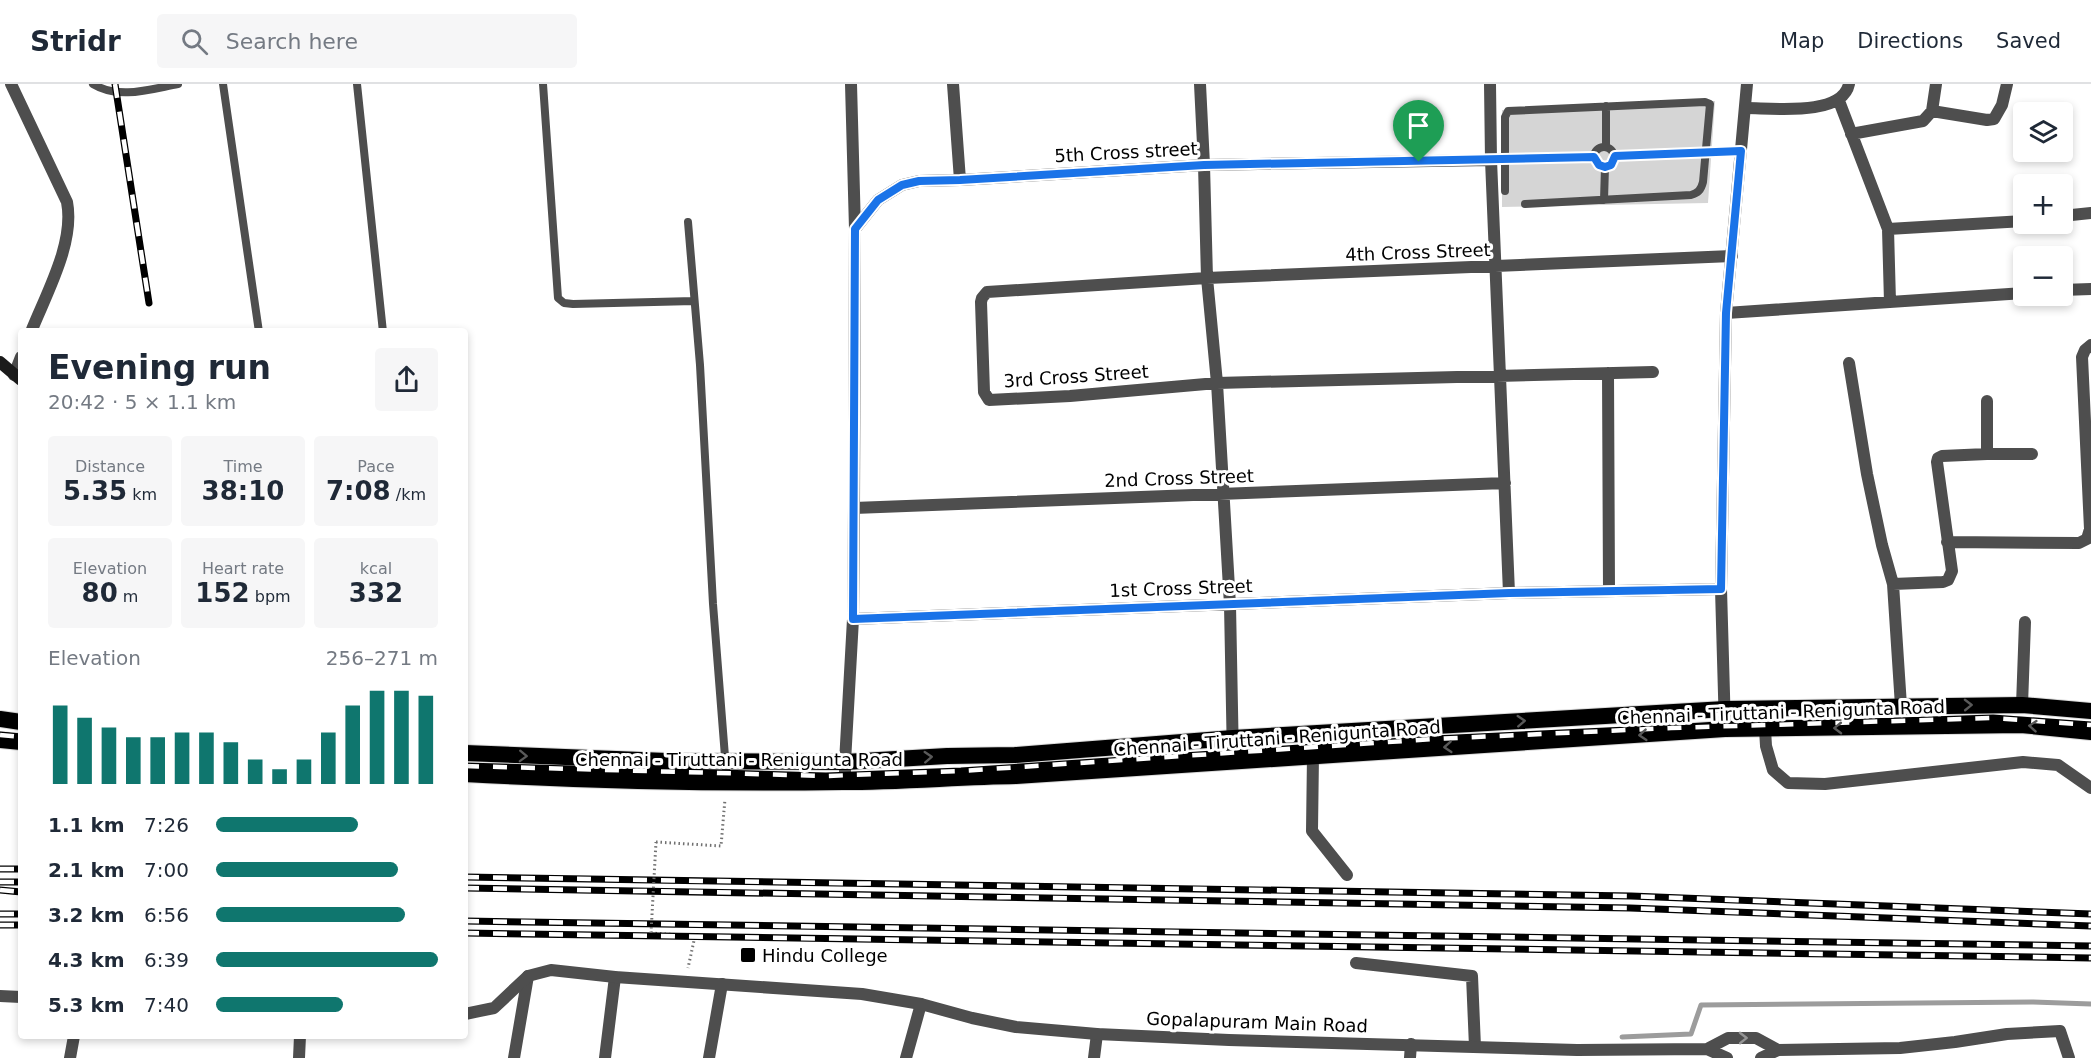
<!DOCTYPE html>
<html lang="en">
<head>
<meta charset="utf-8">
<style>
	:root { --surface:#fff; --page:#f6f6f7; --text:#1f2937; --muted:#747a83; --line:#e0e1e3; --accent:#0f766e }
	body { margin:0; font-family:"DejaVu Sans",sans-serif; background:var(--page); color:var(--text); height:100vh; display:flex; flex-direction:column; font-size:22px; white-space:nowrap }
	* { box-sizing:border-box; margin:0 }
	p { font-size:20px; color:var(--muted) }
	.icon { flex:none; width:33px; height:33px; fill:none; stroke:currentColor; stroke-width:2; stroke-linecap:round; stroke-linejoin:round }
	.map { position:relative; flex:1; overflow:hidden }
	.side { position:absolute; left:18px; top:244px; width:450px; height:711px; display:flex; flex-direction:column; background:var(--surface); border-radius:6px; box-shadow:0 3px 9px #0003 }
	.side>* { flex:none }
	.buttons { position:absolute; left:2013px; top:18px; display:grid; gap:12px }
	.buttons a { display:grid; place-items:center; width:60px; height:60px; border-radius:6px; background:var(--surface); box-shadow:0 3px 9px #0003; font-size:30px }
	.pin { position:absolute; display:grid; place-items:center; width:51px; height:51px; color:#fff; margin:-62px -26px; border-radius:50% 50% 50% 0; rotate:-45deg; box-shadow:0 0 6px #0007 }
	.pin .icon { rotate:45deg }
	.round { display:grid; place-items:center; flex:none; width:63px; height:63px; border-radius:6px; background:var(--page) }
	.overview { display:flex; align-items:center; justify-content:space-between; height:102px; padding:0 30px }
	h1 { font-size:33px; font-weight:700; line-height:45px }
	.stats { display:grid; grid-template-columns:repeat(3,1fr); gap:9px; height:102px; padding:6px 30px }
	.stats div { display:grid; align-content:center; border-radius:6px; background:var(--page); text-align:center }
	.stats b { font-size:26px; font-weight:700 }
	.stats small { font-size:16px; font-weight:400 }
	.stats p { font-size:16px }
	.chart { height:168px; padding:12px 30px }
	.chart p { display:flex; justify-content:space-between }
	.chart svg { width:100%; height:108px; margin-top:6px; stroke:var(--accent); stroke-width:6 }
	ul { padding:0 30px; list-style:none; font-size:20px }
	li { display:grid; grid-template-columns:96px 72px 1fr; align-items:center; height:45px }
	li i { height:15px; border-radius:8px; background:var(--accent) }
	header { display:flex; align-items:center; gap:36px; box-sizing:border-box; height:84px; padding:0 30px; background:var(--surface); border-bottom:2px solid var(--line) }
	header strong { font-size:28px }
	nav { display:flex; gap:33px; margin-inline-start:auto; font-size:21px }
	.search { width:420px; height:54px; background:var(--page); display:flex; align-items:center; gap:15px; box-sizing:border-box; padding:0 21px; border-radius:6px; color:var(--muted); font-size:22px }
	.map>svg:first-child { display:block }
	.green { fill:#d5d5d5 }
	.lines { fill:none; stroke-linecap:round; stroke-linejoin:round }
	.stream { stroke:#9c9c9c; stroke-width:5 }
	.trunk-casing { stroke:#dbdbdb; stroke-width:18 }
	.path { stroke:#707070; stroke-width:3; stroke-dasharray:1.5 3; stroke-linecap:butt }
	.service { stroke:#4e4e4e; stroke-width:8 }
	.minor { stroke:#4e4e4e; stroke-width:12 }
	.tertiary { stroke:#4e4e4e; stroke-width:12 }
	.secondary { stroke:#1b1b1b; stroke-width:12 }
	.trunk { stroke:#000; stroke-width:16 }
	.rail-casing { stroke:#000; stroke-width:7 }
	.rail { stroke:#fff; stroke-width:4.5; stroke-dasharray:14; stroke-linecap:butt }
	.path-bridge { stroke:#707070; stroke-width:3; stroke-dasharray:1.5 3; stroke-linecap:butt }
	.oneway { stroke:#595959 }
	.oneway2 { stroke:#959595 }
	.route-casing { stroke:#fff; stroke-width:12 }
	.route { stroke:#1a73e8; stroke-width:8 }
	.poi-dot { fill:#000; stroke:#fff; stroke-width:2 }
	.labels { text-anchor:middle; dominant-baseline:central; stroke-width:6; stroke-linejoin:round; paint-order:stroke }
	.street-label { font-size:18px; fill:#000; stroke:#fff }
	.poi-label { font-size:18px; fill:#000; stroke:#fff; text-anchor:start }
</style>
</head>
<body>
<header>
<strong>Stridr</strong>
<div class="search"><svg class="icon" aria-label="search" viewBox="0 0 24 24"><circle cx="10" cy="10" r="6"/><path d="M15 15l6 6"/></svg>Search here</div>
<nav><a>Map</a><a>Directions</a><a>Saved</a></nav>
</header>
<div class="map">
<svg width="2091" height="974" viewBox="0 0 2091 974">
	<rect width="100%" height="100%" fill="#fff"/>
	<path class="green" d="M1715,17L1708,119L1502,123V26Z"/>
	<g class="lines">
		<path class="stream" d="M1622,953L1691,950L1701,921L2033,918L2091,920"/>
		<g class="trunk-casing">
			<path id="trunk" d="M0,635L21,638
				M0,656L21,658
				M465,669L667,677L845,678L947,672L1015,671L1233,654L1725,625L2022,621L2091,627
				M465,690C591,697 717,700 843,698C901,698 958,693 1016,692L1725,645L2021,641L2091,648"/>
		</g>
		<path class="path" d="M656,758L721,762L725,715
			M651,849L695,852L688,884"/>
		<path class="service" d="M93,0C119,16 151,5 178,0
			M223,0L259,248
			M357,0L383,248
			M543,0L558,214L564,219L573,220L694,217
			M1606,22V62
			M1594 73a10 10 0 1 1 20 0a10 10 0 1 1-20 0Z
			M1615,72L1741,67
			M1500,76L1594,73
			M1505,107V33L1508,27L1705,18L1710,20L1703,98C1701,106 1698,109 1691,111L1525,120
			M1604,116L1605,83
			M688,138L700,281L713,520L727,698"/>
		<path class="minor" d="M11,0L67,118C75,159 46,210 31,248
			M953,0L960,96
			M1200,0L1204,81L1207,194L1217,299L1070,312L989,316L984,308L981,218L982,214L987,208L1207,194L1732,172
			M1490,0L1491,76L1509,509L1721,505
			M1839,17L1888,145L1890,218
			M1746,24C1772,24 1842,33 1849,0
			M1932,27L1987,36L1994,35L2002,21L2007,0
			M1851,50L1923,37L1932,27L1936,0
			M2062,132L2091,129
			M855,145L878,116L902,101L919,97L960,96L1204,81L1491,76
			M1888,145L2024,137
			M2062,206L2091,205
			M1726,229L2024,209
			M1849,279L1867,390L1882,461L1893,500L1901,622
			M1608,289L1609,507
			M14,291L21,273
			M1987,370H2032
			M854,424L1505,399
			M1947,458L2079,459L2087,455L2090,445L2082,273L2085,266L2091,261
			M1893,500L1943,498L1948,496L1952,487L1937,378L1938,374L1942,372L1987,370V317
			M853,535L1509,509
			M2022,621L2025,538
			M1313,671L1312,747L1347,791
			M1233,676L1230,521L1217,299L1653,288
			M1356,879L1472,892L1475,963
			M70,974L74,952
			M299,974L300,952
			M514,974L528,892
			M605,974L615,893
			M709,974L722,900
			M906,974L921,920
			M1094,974L1097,950
			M1410,974L1411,960"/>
		<path class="tertiary" d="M1725,645L1721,505L1726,229L1747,0
			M1765,645L1766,662L1773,686L1788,699L1825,700L2023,678L2058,681L2091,704
			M845,698V678L853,535L854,424L855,145L851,0
			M0,912L21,913
			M465,930L494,924L528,892L551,886L615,893L862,910L921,920L972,934L1016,943L1097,950L1229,956L1577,966L1707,965L1728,954H1756L1778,966L1900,964L1955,958L2007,950L2060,947L2069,974
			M1707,965L1727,974
			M1761,974L1778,966"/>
		<path class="secondary" d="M0,278L21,296"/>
		<use href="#trunk" class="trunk"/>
		<g class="rail-casing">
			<path id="rail" d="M115,0L149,219
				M0,651L21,653
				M465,682L826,692L961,687L1434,655L1671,644L1993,634L2091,641
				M0,785H21
				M465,793L1631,812L2091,830
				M0,798H21
				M465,804L1630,824L2091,842
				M0,806L21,808
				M0,830H21
				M465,837L2091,862
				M0,841H21
				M465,849L2091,874"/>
		</g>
		<use href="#rail" class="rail"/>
		<path class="path-bridge" d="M651,849L656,758"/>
	</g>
	<defs><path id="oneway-chevron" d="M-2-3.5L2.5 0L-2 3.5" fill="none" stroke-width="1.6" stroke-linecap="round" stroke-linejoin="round" transform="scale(1.5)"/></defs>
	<g class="oneway">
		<use href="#oneway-chevron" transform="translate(1968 621) rotate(-1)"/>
		<use href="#oneway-chevron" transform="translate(1521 637) rotate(-3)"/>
		<use href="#oneway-chevron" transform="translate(2033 642) rotate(-175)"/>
		<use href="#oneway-chevron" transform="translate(1838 644) rotate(179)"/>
		<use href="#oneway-chevron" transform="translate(1643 651) rotate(176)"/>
		<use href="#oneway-chevron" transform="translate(1448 663) rotate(176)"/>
		<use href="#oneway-chevron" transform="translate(523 672) rotate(2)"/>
		<use href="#oneway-chevron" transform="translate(928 673) rotate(-3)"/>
	</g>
	<use class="oneway2" href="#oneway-chevron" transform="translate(1743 954) rotate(-1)"/>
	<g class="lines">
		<g class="route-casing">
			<path id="route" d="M1741,67L1726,229L1721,505L1509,509L853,535L855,145L878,116L902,101L919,97L960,96L1204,81L1594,73L1599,81L1605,83L1611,81L1615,72Z"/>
		</g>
		<use href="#route" class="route"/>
	</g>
	<rect class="poi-dot" x="740" y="863" width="16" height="16" rx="3"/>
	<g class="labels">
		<g class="street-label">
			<text transform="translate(1126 68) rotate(-3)">5th Cross street</text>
			<text transform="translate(1418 168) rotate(-2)">4th Cross Street</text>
			<text transform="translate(1076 292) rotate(-4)">3rd Cross Street</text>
			<text transform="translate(1179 394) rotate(-2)">2nd Cross Street</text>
			<text transform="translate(1181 504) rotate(-2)">1st Cross Street</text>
			<text transform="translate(1781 628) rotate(-2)">Chennai - Tiruttani - Renigunta Road</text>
			<text transform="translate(1277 654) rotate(-4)">Chennai - Tiruttani - Renigunta Road</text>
			<text x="739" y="675">Chennai - Tiruttani - Renigunta Road</text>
			<text transform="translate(1257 938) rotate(2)">Gopalapuram Main Road</text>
		</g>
		<g class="poi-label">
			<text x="762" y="871">Hindu College</text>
		</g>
	</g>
</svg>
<div class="buttons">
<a><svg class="icon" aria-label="layers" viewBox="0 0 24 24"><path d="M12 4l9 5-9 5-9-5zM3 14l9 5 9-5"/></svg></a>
<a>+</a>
<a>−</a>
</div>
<div class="pin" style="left:1419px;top:78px;background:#1e9e55"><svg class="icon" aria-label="arrive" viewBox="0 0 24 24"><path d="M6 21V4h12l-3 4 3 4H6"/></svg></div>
<section class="side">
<div class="overview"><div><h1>Evening run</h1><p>20:42 · 5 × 1.1 km</p></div><a class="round"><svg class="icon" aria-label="share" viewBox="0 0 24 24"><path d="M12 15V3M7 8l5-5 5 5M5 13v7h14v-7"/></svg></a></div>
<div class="stats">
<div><p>Distance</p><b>5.35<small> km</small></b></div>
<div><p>Time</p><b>38:10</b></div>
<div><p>Pace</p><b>7:08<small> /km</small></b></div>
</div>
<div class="stats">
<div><p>Elevation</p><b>80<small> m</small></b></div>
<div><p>Heart rate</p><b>152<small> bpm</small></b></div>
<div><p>kcal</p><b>332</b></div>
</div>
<div class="chart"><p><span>Elevation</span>256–271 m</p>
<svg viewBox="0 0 160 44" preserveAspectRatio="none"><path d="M5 44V12M15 44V17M25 44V21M35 44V25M45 44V25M55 44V23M65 44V23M75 44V27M85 44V34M95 44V38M105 44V34M115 44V23M125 44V12M135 44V6M145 44V6M155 44V8"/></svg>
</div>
<ul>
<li><b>1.1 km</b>7:26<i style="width:64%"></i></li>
<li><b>2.1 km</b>7:00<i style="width:82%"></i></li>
<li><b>3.2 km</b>6:56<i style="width:85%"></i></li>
<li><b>4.3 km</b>6:39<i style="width:100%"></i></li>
<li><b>5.3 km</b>7:40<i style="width:57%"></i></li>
</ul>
</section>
</div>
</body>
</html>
